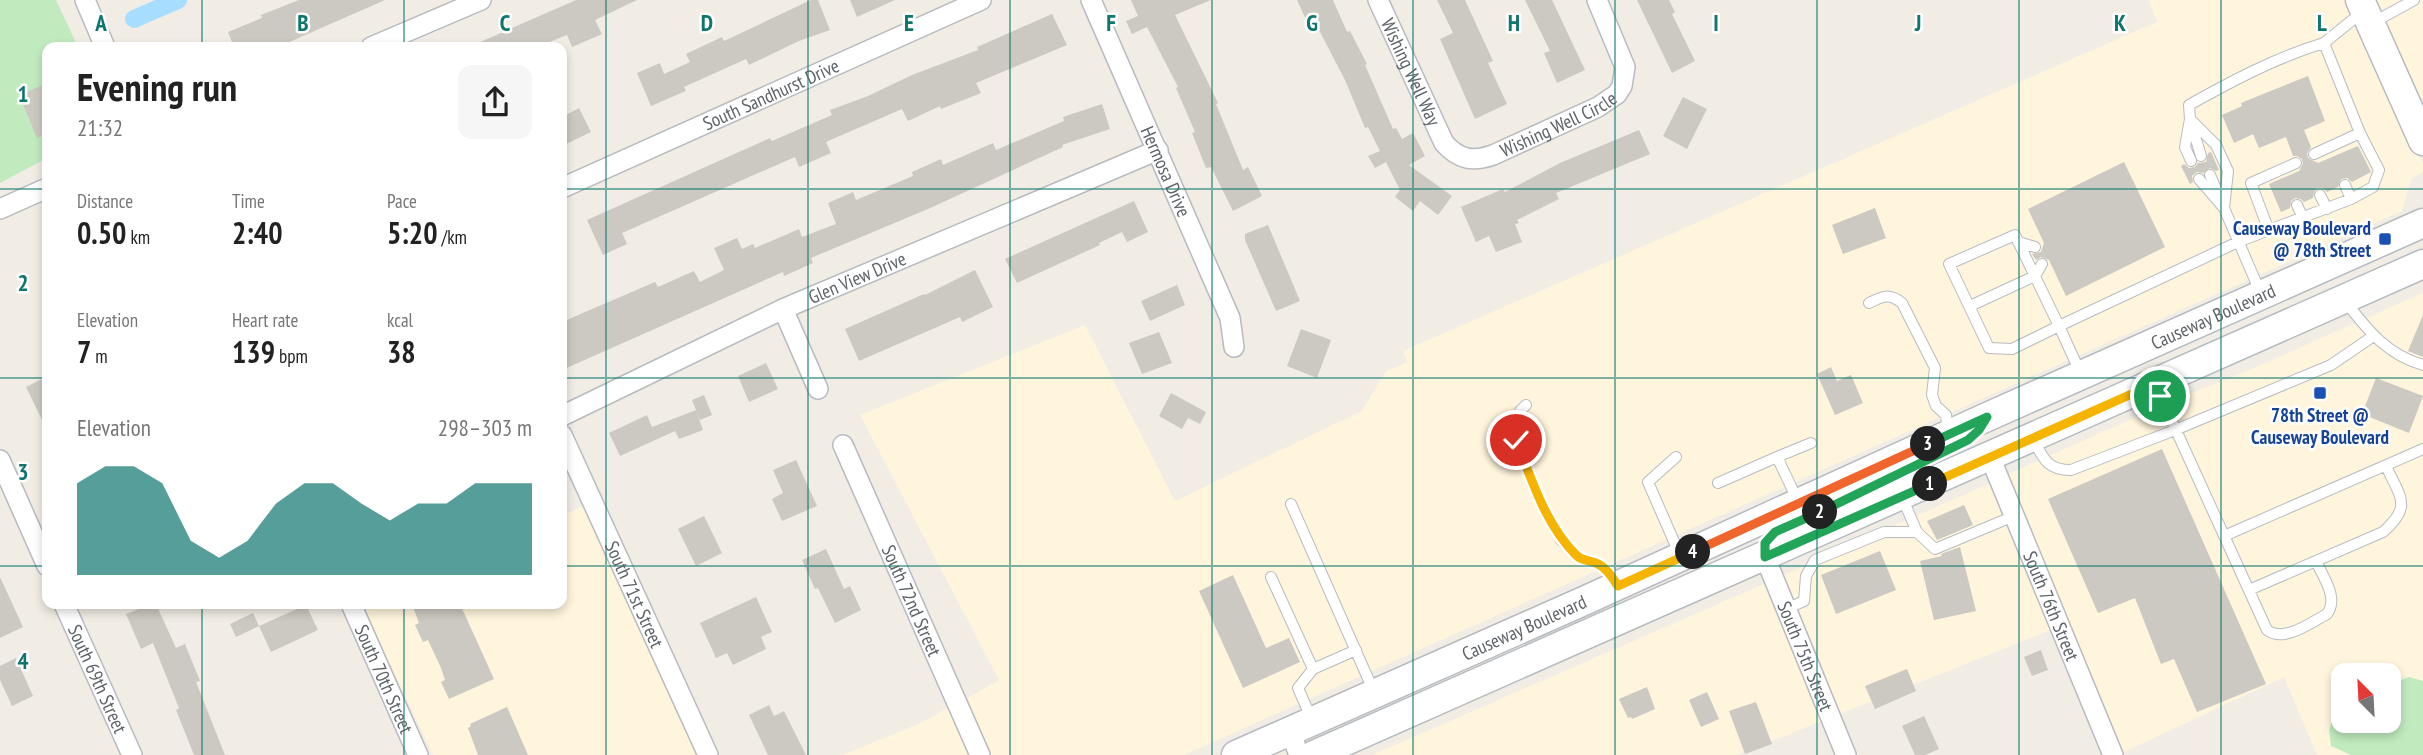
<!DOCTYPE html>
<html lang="en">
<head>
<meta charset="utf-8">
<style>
	:root { --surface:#fff; --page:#f6f6f6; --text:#222; --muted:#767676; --accent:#0f766e }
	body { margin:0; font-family:"PT Sans Narrow",sans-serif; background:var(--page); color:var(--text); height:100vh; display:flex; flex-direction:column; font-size:26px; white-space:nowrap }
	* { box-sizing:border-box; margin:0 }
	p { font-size:23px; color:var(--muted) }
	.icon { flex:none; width:38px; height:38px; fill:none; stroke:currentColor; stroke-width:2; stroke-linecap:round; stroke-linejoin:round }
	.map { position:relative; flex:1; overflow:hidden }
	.panel { position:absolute; left:42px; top:42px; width:525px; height:567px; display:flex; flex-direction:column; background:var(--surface); border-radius:14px; box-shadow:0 4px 10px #0003 }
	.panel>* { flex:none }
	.needle { width:46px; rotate:336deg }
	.tools { position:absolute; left:2331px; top:663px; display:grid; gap:14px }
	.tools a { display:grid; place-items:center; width:70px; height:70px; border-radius:14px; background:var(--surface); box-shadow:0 4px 10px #0003; font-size:35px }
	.pin { position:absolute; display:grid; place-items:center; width:60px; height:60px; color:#fff; margin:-30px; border:4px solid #fff; border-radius:50%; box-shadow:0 2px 7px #0007 }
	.km { position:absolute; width:35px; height:35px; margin:-18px; border-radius:50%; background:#222; color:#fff; font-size:19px; line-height:35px; text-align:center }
	.round { display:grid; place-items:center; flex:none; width:74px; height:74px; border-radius:14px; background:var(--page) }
	.headline { display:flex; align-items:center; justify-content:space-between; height:119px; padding:0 35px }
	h1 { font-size:38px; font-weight:700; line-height:52px }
	.metrics { display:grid; grid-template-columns:repeat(3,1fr); gap:10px; height:119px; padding:7px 35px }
	.metrics div { display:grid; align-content:center }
	.metrics b { font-size:30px; font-weight:700 }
	.metrics small { font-size:19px; font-weight:400 }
	.metrics p { font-size:19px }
	.chart { height:196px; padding:14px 35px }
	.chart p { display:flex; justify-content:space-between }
	.chart svg { width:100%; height:126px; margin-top:7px; fill:var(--accent); opacity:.7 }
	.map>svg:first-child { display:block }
	.commercial { fill:#fff5dc }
	.green { fill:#c1ebbf }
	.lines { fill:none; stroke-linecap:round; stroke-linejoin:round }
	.canal { stroke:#a7ddff; stroke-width:18 }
	.building { fill:#ccc8c2 }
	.lane-casing { stroke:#b7bbc0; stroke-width:12 }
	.street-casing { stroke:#b7bbc0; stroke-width:22 }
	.secondary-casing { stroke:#b6bbc0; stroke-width:31 }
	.lane { stroke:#fff; stroke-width:10 }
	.street { stroke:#fff; stroke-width:19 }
	.secondary { stroke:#fff; stroke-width:28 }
	.split-1-casing { stroke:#fff; stroke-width:14 }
	.split-2-casing { stroke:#fff; stroke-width:14 }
	.split-3-casing { stroke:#fff; stroke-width:14 }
	.split-4-casing { stroke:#fff; stroke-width:14 }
	.split-5-casing { stroke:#fff; stroke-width:14 }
	.split-1 { stroke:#f5b400; stroke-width:9 }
	.split-2 { stroke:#22a559; stroke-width:9 }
	.split-3 { stroke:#22a559; stroke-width:9 }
	.split-4 { stroke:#f0652b; stroke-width:9 }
	.split-5 { stroke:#f5b400; stroke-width:9 }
	.grid { fill:none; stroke:#0f766e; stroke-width:2; stroke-opacity:0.55 }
	.transit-dot { fill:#1a4fb4; stroke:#fff; stroke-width:2.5 }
	.labels { text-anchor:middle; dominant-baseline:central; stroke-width:5; stroke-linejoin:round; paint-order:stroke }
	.street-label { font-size:19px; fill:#5c6267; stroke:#fff }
	.transit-label { font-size:19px; font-weight:bold; fill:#164399; stroke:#fff; text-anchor:end }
	.grid-label { font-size:23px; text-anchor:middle; font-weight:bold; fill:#0f766e; stroke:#fff; stroke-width:5; stroke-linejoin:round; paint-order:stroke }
</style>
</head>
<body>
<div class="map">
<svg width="2423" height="755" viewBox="0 0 2423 755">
	<rect width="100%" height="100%" fill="#f1ede5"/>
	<path class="commercial" d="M2149,0H2349L2423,164V172L2411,179L2402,211L1184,755H990L965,699L999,680L860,415L1085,325L1175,501L1362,411L1386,371L1407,362L1403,351L2157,22Z
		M2377,0H2423V120L2371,3Z
		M2423,293V681L2409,677L2391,683L2389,689V676H2343V717L2332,720L2331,746L2351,755H2317L2284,677L2122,753L2006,475L2181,397L2245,372Z
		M1990,483L2051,630L1839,714L1782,576Z
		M584,505L699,755H433L363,606L369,604H562V516Z
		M1766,583L1822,721L1737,755H1372Z
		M949,707L971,755H843L923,722Z"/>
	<path class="green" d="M0,0H56L78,47H47V158L0,183Z
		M2409,677L2423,681V755H2351L2331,746L2329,730L2332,720L2343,717V721H2389V689L2391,684Z"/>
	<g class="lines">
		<path class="canal" d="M134,19L178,0"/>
	</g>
	<path class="building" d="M299,0H385L278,47H234L228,32L262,18L261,15Z
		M576,0H637L595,20L602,34L572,47L567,35L537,47H469Z
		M811,0H818L830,30L799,41L749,65L746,59L684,87L686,91L651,106L637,73L660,63L664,74L690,62L686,54L722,37L724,41Z
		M850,0H895L857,17Z
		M1131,0H1211L1175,15L1218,103L1216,104L1243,170L1248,167L1262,196L1233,211L1211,167L1206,168L1192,133L1195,132L1176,88L1178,87L1147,27L1132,34L1126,21L1138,16Z
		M1297,0H1333L1347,32L1350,31L1367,64L1365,65L1393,129L1396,128L1402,139L1413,133L1425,156L1409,165L1452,196L1438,215L1420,201L1413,211L1395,197L1400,190L1386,162L1375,168L1368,156L1380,151L1368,127L1365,128L1345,80L1319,30L1312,33Z
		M1437,0H1465L1493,61L1488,63L1507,104L1475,119L1440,39L1453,33Z
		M1525,0H1552L1585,70L1557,83L1544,53L1550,51Z
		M1637,0H1669L1675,12L1672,14L1695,61L1672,73Z
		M1052,14L1067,45L976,83L981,93L941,109L940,106L908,121L902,109L826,142L831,153L799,167L795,157L622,233L627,244L603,255L587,220L770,138L772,141L832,115L830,110L868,96L912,75L978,50L977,47Z
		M2308,76L2325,121L2304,130L2311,147L2307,153L2308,158L2318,163L2358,146L2371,172L2352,182L2347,178L2341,179L2338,187L2327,192L2323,188H2317L2314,192L2313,198L2304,202L2301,199L2295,198L2291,201L2290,208L2281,212L2269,184L2299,171L2303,164L2302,159L2297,156H2293L2286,137L2259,148L2253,134L2234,143L2222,115L2242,106L2241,103Z
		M43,85L47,93V133L37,138L19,95Z
		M1683,97L1707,109L1687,149L1663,136Z
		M1102,104L1110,129L1062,145L1063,147L928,209L811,258L813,263L784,276L783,272L562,370V322L655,282L658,287L694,271L700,282L724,270L714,248L737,238L742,249L753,244L755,248L799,229L802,237L836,224L828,203L853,192L856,200L913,176L912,172L941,159L943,165L993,143L996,150L1064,121L1063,117Z
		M579,108L591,132L562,146V117Z
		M1639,130L1650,154L1556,193L1559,199L1517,220L1519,223L1515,224L1522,242L1496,252L1489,236L1476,242L1461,207L1503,189L1505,192L1560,163Z
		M2211,152L2219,170L2216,171L2210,168L2203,173L2197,172L2192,176L2193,182L2190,184L2181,166L2184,164L2189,168L2195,167L2198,163L2206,162L2208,153Z
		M2124,162L2165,247L2066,296L2049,260L2041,257L2036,260L2032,254L2041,252L2044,243L2028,209Z
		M1134,201L1148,232L1127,242L1122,232L1099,243L1100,245L1017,283L1005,259Z
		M1875,208L1886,238L1843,254L1832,225Z
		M1268,225L1300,301L1276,311L1245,240V234Z
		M975,270L993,307L962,322L960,317L859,361L845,329L924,294L925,295Z
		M1177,285L1185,305L1150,321L1141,301Z
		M2423,315V357L2408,351Z
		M1301,329L1331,340L1317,378L1287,366Z
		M1159,332L1172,363L1142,374L1129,343Z
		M766,363L778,389L749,402L738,376Z
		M1831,367L1837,381L1851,375L1863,403L1835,415L1817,374Z
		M2376,378L2423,396L2409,433L2362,414Z
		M42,379L47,389V430L26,387Z
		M1171,393L1206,412L1200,424L1188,418L1182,429L1159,416Z
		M704,395L712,415L700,420L696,410L703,430L679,439L675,431L620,456L609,433L647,415L652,427L696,410L692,400Z
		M2162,449L2266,684L2197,712L2174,659L2161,664L2135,598L2098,613L2048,499Z
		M796,460L817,506L782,521L772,499L783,493L773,470Z
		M1964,505L1973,525L1937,540L1927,521Z
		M704,516L722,553L696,566L678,529Z
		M1960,547L1976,611L1934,620L1920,561L1942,556L1941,554Z
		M826,549L844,589L850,586L861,610L835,623L818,588L815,589L802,560Z
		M1880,551L1896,590L1836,614L1821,575Z
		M1233,575L1266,648L1289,638L1300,662L1243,688L1199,591Z
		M0,577L23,627L0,638Z
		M756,597L772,632L761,637L766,649L733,665L727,653L716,658L700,623Z
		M151,604H156L176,648L185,644L200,681L196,682L225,755H194L176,710L179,708L153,643L141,649L126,614Z
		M412,604H460L494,679L449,699L441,682L445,680L441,668L428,640L423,642L415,625L419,623Z
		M306,605L318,630L271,652L259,626L236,637L230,624L253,613L259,626Z
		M2041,650L2048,670L2032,676L2024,657Z
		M16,658L33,696L12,706L0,680V666Z
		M1907,669L1916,691L1875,709L1865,686Z
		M1647,687L1655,709L1632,719L1631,717L1628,718L1619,699Z
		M1707,692L1719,719L1701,727L1689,700Z
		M1756,702L1772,744L1745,754L1729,711Z
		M769,705L774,716L784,711L806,755H768L749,715Z
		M507,707L528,755H478L468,728L471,726L470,724Z
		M1924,716L1939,749L1925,755H1915L1902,726Z"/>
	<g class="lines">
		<g class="lane-casing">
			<path id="lane" d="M2374,22L2414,0
				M2190,119L2185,147L2191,161
				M2191,123L2201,156
				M2314,154L2360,133
				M2210,175L2221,200
				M2199,179L2224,208
				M2345,185L2351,199
				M2320,195L2327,209
				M2297,205L2303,218
				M2269,231L2251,183L2296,163
				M2015,235L2059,326L2012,349L1989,348L1949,264Z
				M2018,242L2035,247
				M2261,294L2224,208L2228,171L2216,145L2190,119L2189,105C2232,81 2277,57 2324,43
				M2346,302C2368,331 2388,355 2423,365
				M1869,303C1883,296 1889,293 1902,303L1935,368L1932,395L1936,406L1946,415L1948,430
				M1970,306L2035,276L2042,264
				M2080,372L2059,326L2240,241L2351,199L2373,187L2379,170L2360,133L2324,43L2361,13
				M2155,384L2267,630C2284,643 2310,623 2327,614C2339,598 2323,577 2316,561
				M1526,405L1520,411L1516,440L1543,507L1561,540L1580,559L1597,563L1608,571L1616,583
				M2033,439C2043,458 2047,470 2071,470L2175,430L2331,365L2372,337
				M1676,457L1648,482L1679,553
				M1777,457L1811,443
				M1718,483L1777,457L1797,499
				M1902,497L1917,532
				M1291,504L1374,692
				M2224,536L2423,449
				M1271,577L1313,669L1356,650
				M2249,590L2383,532C2413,506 2400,497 2386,466
				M1786,609L1804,601L1806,576L1815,560L1884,532H1917L1935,549L2014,516
				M1312,720L1298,688L1313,669"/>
		</g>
		<g class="street-casing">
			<g id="street">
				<path d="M85,0L105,47"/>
				<path id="s1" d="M1091,0L1230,318L1234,347"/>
				<path id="s2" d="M1378,0L1444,143C1459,160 1473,162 1493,155L1598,107L1617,94L1622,86L1625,67L1597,0"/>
				<path d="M371,47L481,0"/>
				<path id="s3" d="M562,188L981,0"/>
				<path d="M0,209L47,188"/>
				<path d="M783,309L818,389"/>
				<path id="s4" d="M562,416L783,309L1158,150"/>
				<path id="s5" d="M562,435L708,755"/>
				<path id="s6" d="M843,445L980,755"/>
				<path id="s7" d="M1990,457L2113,755"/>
				<path d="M0,460L47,566"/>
				<path id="s8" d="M1765,557L1846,755"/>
				<path id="s9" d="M64,604L132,755"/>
				<path id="s10" d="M351,604L418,755"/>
				<path d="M1290,731L1299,755"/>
			</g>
		</g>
		<g class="secondary-casing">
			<g id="secondary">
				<path d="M2360,0L2423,141"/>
				<path id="s11" d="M1236,755L1586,600L1987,417L2423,223"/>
				<path d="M1314,755L2423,264"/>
			</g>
		</g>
		<use href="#lane" class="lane"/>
		<use href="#street" class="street"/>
		<use href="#secondary" class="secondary"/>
	</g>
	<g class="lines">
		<g class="split-1-casing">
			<path id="split-1" d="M1930,484L2154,384L2160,396"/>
		</g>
		<g class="split-2-casing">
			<path id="split-2" d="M1820,512L1775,532L1765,543V557L1930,484"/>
		</g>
		<g class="split-3-casing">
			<path id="split-3" d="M1820,512L1968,440L1979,430L1987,417L1928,444"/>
		</g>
		<g class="split-4-casing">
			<path id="split-4" d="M1693,552L1928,444"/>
		</g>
		<g class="split-5-casing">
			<path id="split-5" d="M1516,440C1532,480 1545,524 1576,555C1582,561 1588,560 1596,563C1606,567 1612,577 1618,586L1693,552"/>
		</g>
		<use href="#split-1" class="split-1"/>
		<use href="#split-2" class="split-2"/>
		<use href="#split-3" class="split-3"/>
		<use href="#split-4" class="split-4"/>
		<use href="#split-5" class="split-5"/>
	</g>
	<path class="grid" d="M202,0V47M404,0V47M606,0V755M808,0V755M1010,0V755M1212,0V755M1413,0V755M1615,0V755M1817,0V755M2019,0V755M2221,0V755M0,189H47M562,189H2423M0,378H47M562,378H2423M0,566H47M562,566H2423M202,604V755M404,604V755"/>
	<g class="transit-dot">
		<rect x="2378" y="232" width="14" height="14" rx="3.5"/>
		<rect x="2313" y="386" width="14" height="14" rx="3.5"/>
	</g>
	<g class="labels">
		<g class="street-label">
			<text stroke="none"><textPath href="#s2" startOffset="79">Wishing Well Way</textPath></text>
			<text stroke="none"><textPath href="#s3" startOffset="229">South Sandhurst Drive</textPath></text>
			<text stroke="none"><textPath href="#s2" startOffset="284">Wishing Well Circle</textPath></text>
			<text stroke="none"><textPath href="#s1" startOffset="187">Hermosa Drive</textPath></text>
			<text stroke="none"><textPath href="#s4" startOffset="326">Glen View Drive</textPath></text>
			<text stroke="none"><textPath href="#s11" startOffset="1071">Causeway Boulevard</textPath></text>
			<text stroke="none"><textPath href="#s5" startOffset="175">South 71st Street</textPath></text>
			<text stroke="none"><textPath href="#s6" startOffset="170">South 72nd Street</textPath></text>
			<text stroke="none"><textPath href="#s7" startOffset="161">South 76th Street</textPath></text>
			<text stroke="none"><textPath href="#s11" startOffset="315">Causeway Boulevard</textPath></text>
			<text stroke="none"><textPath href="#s8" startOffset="107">South 75th Street</textPath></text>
			<text stroke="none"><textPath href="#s9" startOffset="82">South 69th Street</textPath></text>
			<text stroke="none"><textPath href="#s10" startOffset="82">South 70th Street</textPath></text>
		</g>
		<g class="transit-label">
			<text x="2371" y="228">Causeway Boulevard<tspan x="2371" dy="22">@ 78th Street</tspan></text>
			<text x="2320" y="415" text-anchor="middle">78th Street @<tspan x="2320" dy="22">Causeway Boulevard</tspan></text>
		</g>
	</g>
	<g class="grid-label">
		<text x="101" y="31">A</text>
		<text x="303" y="31">B</text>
		<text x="505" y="31">C</text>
		<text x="707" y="31">D</text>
		<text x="909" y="31">E</text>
		<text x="1111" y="31">F</text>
		<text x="1312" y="31">G</text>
		<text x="1514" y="31">H</text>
		<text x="1716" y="31">I</text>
		<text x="1918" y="31">J</text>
		<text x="2120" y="31">K</text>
		<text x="2322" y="31">L</text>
		<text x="23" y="102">1</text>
		<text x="23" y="291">2</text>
		<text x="23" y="480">3</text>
		<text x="23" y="669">4</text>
	</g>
</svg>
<div class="tools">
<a><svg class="needle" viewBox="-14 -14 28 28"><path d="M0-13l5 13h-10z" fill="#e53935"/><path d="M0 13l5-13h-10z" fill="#767676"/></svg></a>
</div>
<div class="pin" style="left:2160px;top:396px;background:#1e9e55"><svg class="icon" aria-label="arrive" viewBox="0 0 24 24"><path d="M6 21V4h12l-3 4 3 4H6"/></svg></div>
<div class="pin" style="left:1516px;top:440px;background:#d93025"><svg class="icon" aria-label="check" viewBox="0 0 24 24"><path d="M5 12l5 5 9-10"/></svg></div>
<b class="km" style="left:1930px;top:484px">1</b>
<b class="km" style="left:1820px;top:512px">2</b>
<b class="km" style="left:1928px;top:444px">3</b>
<b class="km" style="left:1693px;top:552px">4</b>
<section class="panel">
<div class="headline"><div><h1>Evening run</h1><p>21:32</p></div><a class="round"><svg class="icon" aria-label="share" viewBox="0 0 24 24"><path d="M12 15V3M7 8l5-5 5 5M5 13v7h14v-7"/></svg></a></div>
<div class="metrics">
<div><p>Distance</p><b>0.50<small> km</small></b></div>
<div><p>Time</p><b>2:40</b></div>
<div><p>Pace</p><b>5:20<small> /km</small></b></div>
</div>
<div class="metrics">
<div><p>Elevation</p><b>7<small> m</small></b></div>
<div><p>Heart rate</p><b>139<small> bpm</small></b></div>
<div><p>kcal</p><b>38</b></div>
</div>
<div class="chart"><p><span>Elevation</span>298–303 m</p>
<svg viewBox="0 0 160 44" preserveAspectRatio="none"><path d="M0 44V12L10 6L20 6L30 12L40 32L50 38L60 32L70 19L80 12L90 12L100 19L110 25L120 19L130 19L140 12L150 12L160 12V44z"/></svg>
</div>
</section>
</div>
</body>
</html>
